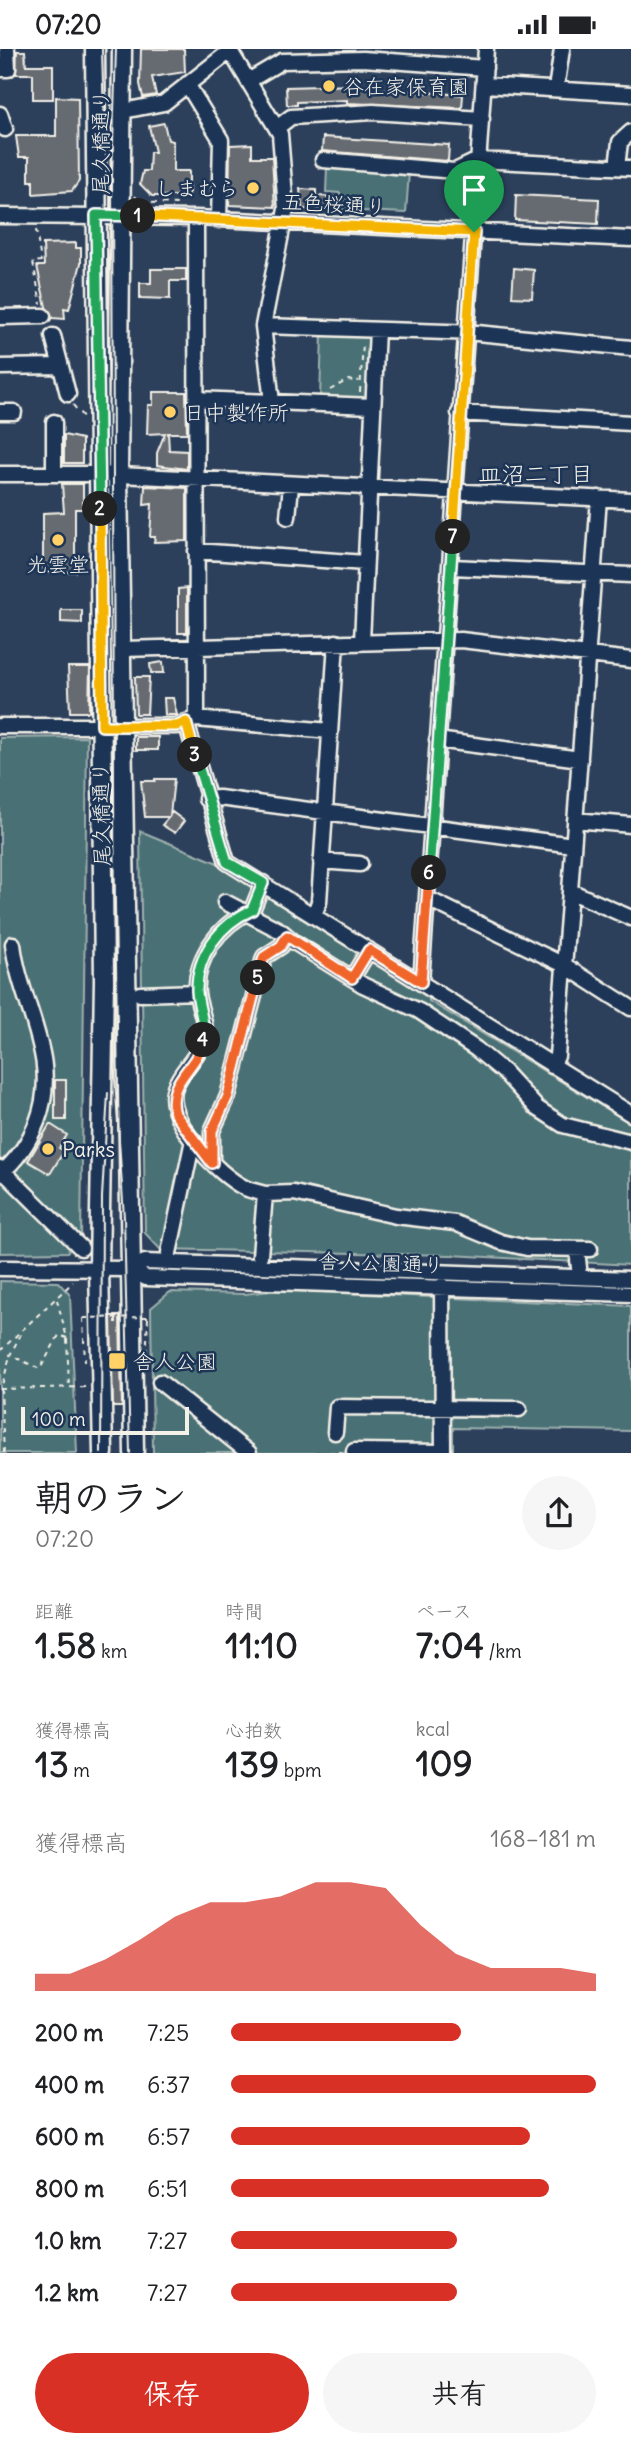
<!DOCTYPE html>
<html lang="ja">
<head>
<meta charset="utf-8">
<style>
	:root { --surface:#fff; --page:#f6f6f6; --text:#202124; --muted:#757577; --accent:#d93025 }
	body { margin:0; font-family:Delius,"Klee One",sans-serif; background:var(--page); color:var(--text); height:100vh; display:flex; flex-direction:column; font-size:26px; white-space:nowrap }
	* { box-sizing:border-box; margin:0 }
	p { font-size:23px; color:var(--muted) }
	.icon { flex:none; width:38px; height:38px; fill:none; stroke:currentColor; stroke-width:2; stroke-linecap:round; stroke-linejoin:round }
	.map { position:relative; height:1404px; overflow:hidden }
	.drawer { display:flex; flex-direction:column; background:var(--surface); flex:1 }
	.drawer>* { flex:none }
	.scale { position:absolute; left:21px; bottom:18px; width:168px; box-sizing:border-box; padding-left:7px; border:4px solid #f4f1e8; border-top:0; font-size:19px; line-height:24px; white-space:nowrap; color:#f4f1e8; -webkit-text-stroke:5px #1d3557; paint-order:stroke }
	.pin { position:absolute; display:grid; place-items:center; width:60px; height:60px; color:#fff; margin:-72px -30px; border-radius:50% 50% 50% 0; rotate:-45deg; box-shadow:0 0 7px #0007 }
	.pin .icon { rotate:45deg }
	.km { position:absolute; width:35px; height:35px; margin:-18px; border-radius:50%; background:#222; color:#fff; font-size:19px; line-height:35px; text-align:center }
	.round { display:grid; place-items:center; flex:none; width:74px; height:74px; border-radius:37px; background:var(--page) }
	.overview { display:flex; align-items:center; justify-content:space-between; height:119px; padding:0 35px }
	h1 { font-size:38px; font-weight:700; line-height:52px }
	.figures { display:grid; grid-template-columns:repeat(3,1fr); gap:10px; height:119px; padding:7px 35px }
	.figures div { display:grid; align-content:center }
	.figures b { font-size:35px; font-weight:700 }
	.figures small { font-size:19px; font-weight:400 }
	.figures p { font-size:19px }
	.chart { height:196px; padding:14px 35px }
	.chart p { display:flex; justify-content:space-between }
	.chart svg { width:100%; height:126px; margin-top:7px; fill:var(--accent); opacity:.7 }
	.button { display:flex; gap:14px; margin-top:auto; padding:14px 35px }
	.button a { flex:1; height:80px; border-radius:42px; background:var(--accent); color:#fff; font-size:28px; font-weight:700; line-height:80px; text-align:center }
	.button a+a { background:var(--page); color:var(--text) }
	ul { padding:0 35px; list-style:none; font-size:23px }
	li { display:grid; grid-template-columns:112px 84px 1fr; align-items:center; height:52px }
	li i { height:18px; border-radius:9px; background:var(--accent) }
	.status { display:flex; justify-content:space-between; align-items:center; height:49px; padding:0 35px; background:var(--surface); direction:ltr }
	.status svg { height:19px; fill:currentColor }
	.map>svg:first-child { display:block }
	.green { fill:#497074; stroke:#9eb0ae; stroke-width:2 }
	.building { fill:#666a71; stroke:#f4f1e8; stroke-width:2 }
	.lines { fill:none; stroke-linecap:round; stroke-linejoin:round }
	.minor-casing { stroke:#f4f1e8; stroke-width:19 }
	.major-casing { stroke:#f4f1e8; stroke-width:23 }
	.path { stroke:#f4f1e8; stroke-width:2; stroke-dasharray:5 5; stroke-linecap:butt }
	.minor { stroke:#1d3557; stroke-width:14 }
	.major { stroke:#1d3557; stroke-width:18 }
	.tram { stroke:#f4f1e8; stroke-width:2 }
	.path-bridge { stroke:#f4f1e8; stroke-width:2; stroke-dasharray:5 5; stroke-linecap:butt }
	.split-1-casing { stroke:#fff; stroke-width:14 }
	.split-2-casing { stroke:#fff; stroke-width:14 }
	.split-3-casing { stroke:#fff; stroke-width:14 }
	.split-4-casing { stroke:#fff; stroke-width:14 }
	.split-5-casing { stroke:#fff; stroke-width:14 }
	.split-6-casing { stroke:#fff; stroke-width:14 }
	.split-7-casing { stroke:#fff; stroke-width:14 }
	.split-8-casing { stroke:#fff; stroke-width:14 }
	.split-1 { stroke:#f5b400; stroke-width:9 }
	.split-2 { stroke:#22a559; stroke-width:9 }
	.split-3 { stroke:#f5b400; stroke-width:9 }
	.split-4 { stroke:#22a559; stroke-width:9 }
	.split-5 { stroke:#f0652b; stroke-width:9 }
	.split-6 { stroke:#f0652b; stroke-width:9 }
	.split-7 { stroke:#22a559; stroke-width:9 }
	.split-8 { stroke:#f5b400; stroke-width:9 }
	.poi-dot { fill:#ffd166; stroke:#1d3557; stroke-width:2.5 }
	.labels { text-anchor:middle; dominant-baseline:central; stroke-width:5; stroke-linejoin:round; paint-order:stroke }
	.poi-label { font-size:21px; fill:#f4f1e8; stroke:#1d3557; text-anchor:start }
	.street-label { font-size:21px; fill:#f4f1e8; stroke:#1d3557 }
	.neighbourhood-label { font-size:23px; fill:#f4f1e8; stroke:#1d3557 }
</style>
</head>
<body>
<div class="status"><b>07:20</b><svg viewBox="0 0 49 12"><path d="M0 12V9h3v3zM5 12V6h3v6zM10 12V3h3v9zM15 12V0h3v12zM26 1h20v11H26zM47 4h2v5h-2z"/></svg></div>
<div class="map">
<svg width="631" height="1404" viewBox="0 0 631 1404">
	<rect width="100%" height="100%" fill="#2c405c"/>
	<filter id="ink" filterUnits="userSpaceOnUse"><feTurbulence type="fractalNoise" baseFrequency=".0143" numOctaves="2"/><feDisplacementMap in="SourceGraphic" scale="14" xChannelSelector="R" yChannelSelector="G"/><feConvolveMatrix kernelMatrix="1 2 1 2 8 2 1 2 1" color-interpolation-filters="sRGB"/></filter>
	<g filter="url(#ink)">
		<path class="green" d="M327,118L409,123L406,164L339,161L340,144L326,143Z
			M322,284L369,286L372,289L369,347L366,351L320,350Z
			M87,688L81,1191L67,1203L0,1204V689Z
			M140,782L220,815L429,948V952L631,1075V1216L451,1206L160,1200L145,1184Z
			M0,1232L58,1233L70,1246L77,1404H0Z
			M278,1241L631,1257V1382L453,1379V1404H153L151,1259L170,1243L245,1245Z"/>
		<path class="building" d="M141,0H184L185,23L152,28L156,46L143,48L140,35Z
			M17,2H25L26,16H53V50H33V25H16Z
			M357,36V38L463,46L462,59L347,54V51L297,53V56H287L286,38Z
			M56,48L78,49L79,132L72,142L33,145V132H29V108H19L16,87H56Z
			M164,74L168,91L173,92V122H189V147H152L140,135L143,122H149L150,103H155L149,77Z
			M323,88L449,96L448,112L322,102Z
			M252,95V108H272L275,158L229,156L230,96Z
			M300,140L316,141V147L337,148L336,162L302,160Z
			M516,146L599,150L598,175L515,171Z
			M76,194V199H81V214L69,260L64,259L65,270L52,269L46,258L37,217H44L43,195Z
			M514,219L534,221L532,249L512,248Z
			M151,220H186V232H170V250L140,249V234H151Z
			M153,343H186L187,384H168L169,401L187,402V420L157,416V404L165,384L147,385L148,356H153Z
			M64,386L82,390V414H64Z
			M62,435H83V460H75V523H43V464L64,463Z
			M145,437L187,439V492L154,493L155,488H150L152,455L144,456Z
			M187,539V584H178V540Z
			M61,561H82V574L61,573Z
			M163,613L164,624H151L150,615Z
			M68,618H90L89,663H70Z
			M135,628H149L147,665H136Z
			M164,649H173L177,666H165Z
			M136,688H158V701H136Z
			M155,730H174L170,766L172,763L184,772L175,784L162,776L169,768H145L141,732H155Z
			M55,1031H66V1071H55Z
			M50,1075L67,1086L59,1099L64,1102L50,1125L28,1112Z
			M111,1267H120L122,1358H113Z"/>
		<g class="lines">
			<g class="minor-casing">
				<path id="minor" d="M229,0L280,85L286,160L263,277L272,353
					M0,20H8L7,0
					M250,31L282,12L363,10L485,19
					M187,35L221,91L219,171
					M484,36L631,45
					M556,40L562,0
					M123,62L164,54L230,2
					M0,65L5,80
					M278,78L291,68L373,63L482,70
					M323,111L455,122L478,111L631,119
					M617,118L620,93L631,83
					M0,167L196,169L631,190
					M0,268L43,267
					M263,277L477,284L631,299
					M53,287L68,345
					M0,318L58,317
					M196,350L373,357
					M0,363H14
					M459,364L631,374
					M0,425H99L631,451
					M54,425V373
					M599,449L570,842L631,869
					M288,468L291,436
					M196,502L365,514
					M452,518L631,526
					M362,592L377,281
					M122,600L461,591L631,611
					M196,670L330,682
					M186,673L196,670L197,662L196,169
					M0,677H177L186,673L227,813L631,1065
					M437,691L580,710
					M206,750L219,749L573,796
					M575,771L631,776
					M321,812L360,815
					M428,850L564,916L631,959
					M225,853L281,882L294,893L363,936L419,962L476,1000L504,1023L537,1059L563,1076L631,1093
					M314,866L319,853L336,593
					M352,929L369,901
					M421,933L486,0
					M140,945L197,943
					M552,1017L557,1007L570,842
					M212,1114V1082L228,1047L264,908L281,897L287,887
					M0,1119L81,1199
					M0,1125C17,1111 29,1093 37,1073C62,1009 20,957 13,895
					M265,1145L294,1144L396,1167L455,1174L501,1193L527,1199L590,1200
					M577,1200L579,1219
					M169,1204L193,1091
					M260,1207L265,1145C259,1143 251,1142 245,1139C218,1126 163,1070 175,1038C182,1018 203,1006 205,982C205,970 199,958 197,945C194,909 220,875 252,861L263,834
					M0,1219L131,1220L146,1229L631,1245
					M131,1220L145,1213L631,1230
					M160,1333L249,1404
					M335,1383L337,1358L519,1360
					M354,1402L443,1403L442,1237"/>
			</g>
			<g class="major-casing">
				<path id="major" d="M95,0L104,932L99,1219L103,1404
					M122,0L118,428L134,1404"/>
			</g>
			<path class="path" d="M135,147L139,153L179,155
				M36,181L41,212L33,213L41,255
				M330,341L348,331L359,332
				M360,343L363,294
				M73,356L85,370
				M57,1251L67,1289L69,1338
				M83,1269L85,1313
				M116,1269V1274
				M21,1285L10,1306L40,1320L59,1286L67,1289
				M0,1302L73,1233
				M146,1314L148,1268
				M0,1340L86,1338
				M4,1404L1,1340L10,1307
				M319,1404L342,1403"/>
			<use href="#minor" class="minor"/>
			<use href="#major" class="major"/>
			<path class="tram" d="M102,0L104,71
				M116,0L112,126L115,1029L124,1169L130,1404
				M101,1404L102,1148L108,1044"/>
			<path class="path-bridge" d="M83,1269L148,1268"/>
		</g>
	</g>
	<g class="lines" filter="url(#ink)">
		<g class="split-1-casing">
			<path id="split-1" d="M138,167L474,183"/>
		</g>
		<g class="split-2-casing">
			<path id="split-2" d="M100,460L96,166L138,167"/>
		</g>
		<g class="split-3-casing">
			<path id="split-3" d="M100,460L102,677H177L186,673L195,706"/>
		</g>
		<g class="split-4-casing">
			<path id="split-4" d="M195,706L227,813L263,834L252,861C220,875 196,907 197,942C198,959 206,974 203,991"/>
		</g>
		<g class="split-5-casing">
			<path id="split-5" d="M203,991C198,1020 165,1031 175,1065L212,1114V1082L228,1047L258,929"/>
		</g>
		<g class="split-6-casing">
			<path id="split-6" d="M258,929L264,908L281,897L287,887L352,929L369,901L421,933L429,824"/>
		</g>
		<g class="split-7-casing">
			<path id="split-7" d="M429,824L453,488"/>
		</g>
		<g class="split-8-casing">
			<path id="split-8" d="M453,488L474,183"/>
		</g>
		<use href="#split-1" class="split-1"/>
		<use href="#split-2" class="split-2"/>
		<use href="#split-3" class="split-3"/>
		<use href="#split-4" class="split-4"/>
		<use href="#split-5" class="split-5"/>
		<use href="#split-6" class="split-6"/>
		<use href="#split-7" class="split-7"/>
		<use href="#split-8" class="split-8"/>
	</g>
	<g class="poi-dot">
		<circle cx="329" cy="37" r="7"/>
		<circle cx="253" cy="139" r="7"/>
		<circle cx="170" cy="363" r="7"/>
		<circle cx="58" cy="491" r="7"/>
		<circle cx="48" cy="1100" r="7"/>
		<rect x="108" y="1303" width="18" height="18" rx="3.5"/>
	</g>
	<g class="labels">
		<g class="poi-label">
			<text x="343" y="37">谷在家保育園</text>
			<text x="239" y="139" text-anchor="end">しまむら</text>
			<text x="184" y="363">日中製作所</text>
			<text x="58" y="515" text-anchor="middle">光雲堂</text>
			<text x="62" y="1100">Parks</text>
			<text x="133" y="1312">舎人公園</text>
		</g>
		<g class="street-label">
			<text transform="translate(100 93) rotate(-90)">尾久橋通り</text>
			<text transform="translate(334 155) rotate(3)">五色桜通り</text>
			<text transform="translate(101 765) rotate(-91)">尾久橋通り</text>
			<text transform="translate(381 1214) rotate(2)">舎人公園通り</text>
		</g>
		<g class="neighbourhood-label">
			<text x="536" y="424">皿沼二丁目</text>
		</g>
	</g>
</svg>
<div class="scale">100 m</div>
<div class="pin" style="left:474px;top:183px;background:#1e9e55"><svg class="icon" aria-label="arrive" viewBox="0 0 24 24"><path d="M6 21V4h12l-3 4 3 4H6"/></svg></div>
<b class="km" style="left:138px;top:167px">1</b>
<b class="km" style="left:100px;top:460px">2</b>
<b class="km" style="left:195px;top:706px">3</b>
<b class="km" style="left:203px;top:991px">4</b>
<b class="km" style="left:258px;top:929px">5</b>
<b class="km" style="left:429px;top:824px">6</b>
<b class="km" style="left:453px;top:488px">7</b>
</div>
<section class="drawer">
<div class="overview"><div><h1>朝のラン</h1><p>07:20</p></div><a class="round"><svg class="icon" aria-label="share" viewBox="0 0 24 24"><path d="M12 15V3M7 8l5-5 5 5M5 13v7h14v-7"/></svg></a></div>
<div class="figures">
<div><p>距離</p><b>1.58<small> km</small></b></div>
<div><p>時間</p><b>11:10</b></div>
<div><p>ペース</p><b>7:04<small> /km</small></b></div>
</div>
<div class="figures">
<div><p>獲得標高</p><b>13<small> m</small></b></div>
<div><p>心拍数</p><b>139<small> bpm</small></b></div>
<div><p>kcal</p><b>109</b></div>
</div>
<div class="chart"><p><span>獲得標高</span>168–181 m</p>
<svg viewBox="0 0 160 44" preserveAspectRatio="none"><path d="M0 44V38L10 38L20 33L30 26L40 18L50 13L60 13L70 11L80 6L90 6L100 8L110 21L120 31L130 36L140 36L150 36L160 38V44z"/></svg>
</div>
<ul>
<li><b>200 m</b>7:25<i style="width:63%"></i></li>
<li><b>400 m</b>6:37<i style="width:100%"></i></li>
<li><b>600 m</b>6:57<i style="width:82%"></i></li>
<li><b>800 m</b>6:51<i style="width:87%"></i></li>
<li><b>1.0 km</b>7:27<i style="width:62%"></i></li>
<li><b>1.2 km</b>7:27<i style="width:62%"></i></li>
</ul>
<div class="button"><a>保存</a><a>共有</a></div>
</section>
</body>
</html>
